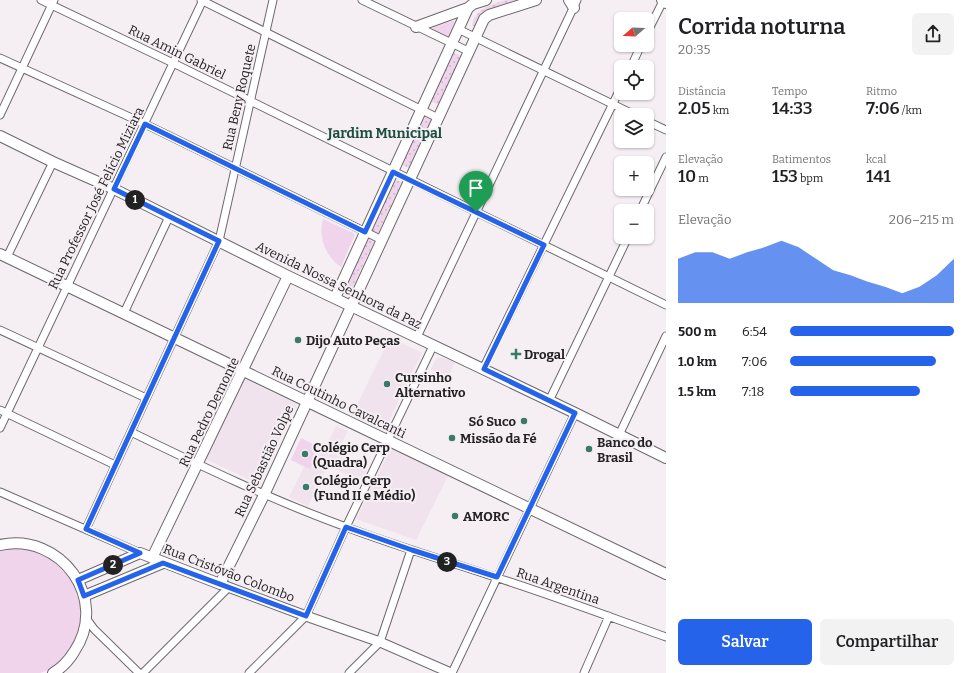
<!DOCTYPE html>
<html lang="pt">
<head>
<meta charset="utf-8">
<style>
	:root { --surface:#fff; --page:#f2f2f2; --text:#202124; --muted:#757577; --accent:#2563eb }
	body { margin:0; font-family:Bitter,serif; background:var(--page); color:var(--text); height:100vh; display:flex; flex-direction:column; font-size:15px; white-space:nowrap }
	* { box-sizing:border-box; margin:0 }
	p { font-size:13px; color:var(--muted) }
	.icon { flex:none; width:22px; height:22px; fill:none; stroke:currentColor; stroke-width:2; stroke-linecap:round; stroke-linejoin:round }
	.map { position:relative; flex:1; overflow:hidden }
	.side { display:flex; flex-direction:column; background:var(--surface); width:300px }
	.side>* { flex:none }
	.needle { width:26px; rotate:251deg }
	.buttons { position:absolute; left:614px; top:12px; display:grid; gap:8px }
	.buttons a { display:grid; place-items:center; width:40px; height:40px; border-radius:6px; background:var(--surface); box-shadow:0 1px 3px #0004; font-size:20px }
	.pin { position:absolute; display:grid; place-items:center; width:34px; height:34px; color:#fff; margin:-41px -17px; border-radius:50% 50% 50% 0; rotate:-45deg; box-shadow:0 0 4px #0007 }
	.pin .icon { rotate:45deg }
	.km { position:absolute; width:20px; height:20px; margin:-10px; border-radius:50%; background:#222; color:#fff; font-size:11px; line-height:20px; text-align:center }
	.round { display:grid; place-items:center; flex:none; width:42px; height:42px; border-radius:6px; background:var(--page) }
	.summary { display:flex; align-items:center; justify-content:space-between; height:68px; padding:0 12px }
	h1 { font-size:22px; font-weight:600; line-height:30px }
	.metrics { display:grid; grid-template-columns:repeat(3,1fr); gap:6px; height:68px; padding:4px 12px }
	.metrics div { display:grid; align-content:center }
	.metrics b { font-size:17px; font-weight:600 }
	.metrics small { font-size:11px; font-weight:400 }
	.metrics p { font-size:11px }
	.chart { height:112px; padding:8px 12px }
	.chart p { display:flex; justify-content:space-between }
	.chart svg { width:100%; height:72px; margin-top:4px; fill:var(--accent); opacity:.7 }
	.cta { display:flex; gap:8px; margin-top:auto; padding:8px 12px }
	.cta a { flex:1; height:46px; border-radius:6px; background:var(--accent); color:#fff; font-size:16px; font-weight:600; line-height:46px; text-align:center }
	.cta a+a { background:var(--page); color:var(--text) }
	ul { padding:0 12px; list-style:none; font-size:13px }
	li { display:grid; grid-template-columns:64px 48px 1fr; align-items:center; height:30px }
	li i { height:10px; border-radius:5px; background:var(--accent) }
	main { display:flex; flex:1; min-height:0 }
	.map>svg:first-child { display:block }
	.built { fill:#f0e3ed }
	.grass { fill:url(#grass-dots) }
	.park { fill:#efd4eb }
	.lines { fill:none; stroke-linecap:round; stroke-linejoin:round }
	.minor-casing { stroke:#6e696d; stroke-width:9 }
	.tertiary-casing { stroke:#6e696d; stroke-width:11 }
	.secondary-casing { stroke:#6e696d; stroke-width:12 }
	.minor { stroke:#fff; stroke-width:7 }
	.tertiary { stroke:#fff; stroke-width:9 }
	.secondary { stroke:#fff; stroke-width:10 }
	.route-casing { stroke:#fff; stroke-width:8 }
	.route { stroke:#2563eb; stroke-width:5 }
	.poi-dot { fill:#3c7a68; stroke:#f5eff4; stroke-width:1.5 }
	.labels { text-anchor:middle; dominant-baseline:central; stroke-width:4; stroke-linejoin:round; paint-order:stroke }
	.street-label { font-size:13px; fill:#242224; stroke:#f5eff4 }
	.poi-label { font-size:13px; font-weight:bold; fill:#242224; stroke:#f5eff4; text-anchor:start }
	.neighbourhood-label { font-size:14px; font-weight:bold; fill:#1c4f41; stroke:#f5eff4 }
</style>
</head>
<body>
<main>
<div class="map">
<svg width="666" height="673" viewBox="0 0 666 673">
	<defs>
		<pattern id="grass-dots" width="8" height="8" patternUnits="userSpaceOnUse"><rect width="8" height="8" fill="#efd4eb"/><path d="M2 2h.1M6 6h.1" fill="none" stroke="#cdb6c9" stroke-width="1.8" stroke-linecap="round"/></pattern>
	</defs>
	<rect width="100%" height="100%" fill="#f5eff4"/>
	<path class="built" d="M390,337L422,353L384,431L352,415Z
		M439,357L455,362L449,376L431,370L435,360Z
		M244,379L297,404L258,484L206,459Z
		M336,426L348,431L336,455L367,470L361,482L328,465L308,506L289,497L304,467L291,460L301,438L324,450Z
		M391,448L448,476L416,540L356,519Z"/>
	<path class="grass" d="M505,0H527L483,14L475,27L472,25C476,8 491,5 505,0Z
		M454,53L462,56L438,104L430,101Z
		M424,115L432,120L409,168L401,164Z
		M396,180L402,182L350,293L343,287Z"/>
	<path class="park" d="M452,21H455L449,36L447,37L432,29L435,27Z
		M323,219L355,234L341,267C325,256 318,237 323,219Z
		M301,438L320,448L310,469L291,460Z
		M21,548C31,550 41,551 50,557C74,572 88,601 80,629C78,633 75,638 73,643C66,656 56,669 40,673C29,673 12,673 0,673V550Z"/>
	<g class="lines">
		<g class="minor-casing">
			<path id="minor" d="M41,0L173,63L666,305
				M201,0L438,118
				M362,0L468,51
				M458,29L635,115
				M647,33L663,1
				M0,58L145,124L382,240
				M631,67L641,45
				M0,115L54,0
				M647,121L666,130
				M640,211L666,157
				M7,257L53,162
				M124,313L169,217
				M0,330L146,398
				M417,337L577,0
				M483,369L621,87
				M549,401L628,237
				M0,410L115,465
				M0,428L203,0
				M131,432C201,466 272,500 346,527C396,546 447,561 498,578C554,596 610,617 666,637
				M619,435L666,336
				M0,492L140,553
				M86,529L219,241L273,0
				M86,618L94,629L139,673
				M143,673L229,587
				M249,673L306,616L346,527L433,346
				M349,673L380,642L411,550
				M452,673L575,413
				M584,673L609,616"/>
		</g>
		<g class="tertiary-casing">
			<path id="tertiary" d="M220,584L306,616L380,642L451,673"/>
		</g>
		<g class="secondary-casing">
			<path id="secondary" d="M569,0L574,8
				M662,0L666,3
				M416,27L468,8
				M0,136L53,162L114,189L288,276L575,413L666,458
				M0,254L666,574
				M335,298L468,8L473,4L486,0
				M0,545C61,532 110,599 74,652C69,660 62,668 53,673
				M152,558L288,276
				M78,580L140,553L220,584L264,495L484,19L489,15L536,0
				M84,596L163,563"/>
		</g>
		<use href="#minor" class="minor"/>
		<use href="#tertiary" class="tertiary"/>
		<use href="#secondary" class="secondary"/>
	</g>
	<g class="lines">
		<g class="route-casing">
			<path id="route" d="M145,124L365,232L393,172L544,245L484,369L575,413L497,577L412,550L346,527L306,616L163,563L84,596L78,580L140,553L86,529L219,241L114,189Z"/>
		</g>
		<use href="#route" class="route"/>
	</g>
	<g class="poi-dot">
		<circle cx="298" cy="340" r="4"/>
		<path d="M514 348h4v4h4v4h-4v4h-4v-4h-4v-4h4z"/>
		<circle cx="387" cy="384" r="4"/>
		<circle cx="524" cy="421" r="4"/>
		<circle cx="452" cy="438" r="4"/>
		<circle cx="589" cy="449" r="4"/>
		<circle cx="305" cy="454" r="4"/>
		<circle cx="306" cy="487" r="4"/>
		<circle cx="455" cy="516" r="4"/>
	</g>
	<g class="labels">
		<g class="street-label">
			<text transform="translate(177 52) rotate(26)">Rua Amin Gabriel</text>
			<text transform="translate(239 97) rotate(-77)">Rua Beny Roquete</text>
			<text transform="translate(96 198) rotate(-64)">Rua Professor José Felício Miziara</text>
			<text transform="translate(339 285) rotate(26)">Avenida Nossa Senhora da Paz</text>
			<text transform="translate(339 402) rotate(26)">Rua Coutinho Cavalcanti</text>
			<text transform="translate(209 412) rotate(-64)">Rua Pedro Demonte</text>
			<text transform="translate(264 461) rotate(-65)">Rua Sebastião Volpe</text>
			<text transform="translate(229 573) rotate(21)">Rua Cristóvão Colombo</text>
			<text transform="translate(558 586) rotate(19)">Rua Argentina</text>
		</g>
		<g class="poi-label">
			<text x="306" y="340">Dijo Auto Peças</text>
			<text x="524" y="354">Drogal</text>
			<text x="395" y="377">Cursinho<tspan x="395" dy="15">Alternativo</tspan></text>
			<text x="516" y="421" text-anchor="end">Só Suco</text>
			<text x="460" y="438">Missão da Fé</text>
			<text x="597" y="442">Banco do<tspan x="597" dy="15">Brasil</tspan></text>
			<text x="313" y="447">Colégio Cerp<tspan x="313" dy="15">(Quadra)</tspan></text>
			<text x="314" y="480">Colégio Cerp<tspan x="314" dy="15">(Fund II e Médio)</tspan></text>
			<text x="463" y="516">AMORC</text>
		</g>
		<g class="neighbourhood-label">
			<text x="385" y="133">Jardim Municipal</text>
		</g>
	</g>
</svg>
<div class="buttons">
<a><svg class="needle" viewBox="-14 -14 28 28"><path d="M0-13l5 13h-10z" fill="#e53935"/><path d="M0 13l5-13h-10z" fill="#757577"/></svg></a>
<a><svg class="icon" aria-label="locate" viewBox="0 0 24 24"><circle cx="12" cy="12" r="6"/><path d="M12 2v4M12 18v4M2 12h4M18 12h4"/></svg></a>
<a><svg class="icon" aria-label="layers" viewBox="0 0 24 24"><path d="M12 4l9 5-9 5-9-5zM3 14l9 5 9-5"/></svg></a>
<a>+</a>
<a>−</a>
</div>
<div class="pin" style="left:476px;top:212px;background:#1e9e55"><svg class="icon" aria-label="arrive" viewBox="0 0 24 24"><path d="M6 21V4h12l-3 4 3 4H6"/></svg></div>
<b class="km" style="left:135px;top:200px">1</b>
<b class="km" style="left:113px;top:565px">2</b>
<b class="km" style="left:447px;top:562px">3</b>
</div>
<section class="side">
<div class="summary"><div><h1>Corrida noturna</h1><p>20:35</p></div><a class="round"><svg class="icon" aria-label="share" viewBox="0 0 24 24"><path d="M12 15V3M7 8l5-5 5 5M5 13v7h14v-7"/></svg></a></div>
<div class="metrics">
<div><p>Distância</p><b>2.05<small> km</small></b></div>
<div><p>Tempo</p><b>14:33</b></div>
<div><p>Ritmo</p><b>7:06<small> /km</small></b></div>
</div>
<div class="metrics">
<div><p>Elevação</p><b>10<small> m</small></b></div>
<div><p>Batimentos</p><b>153<small> bpm</small></b></div>
<div><p>kcal</p><b>141</b></div>
</div>
<div class="chart"><p><span>Elevação</span>206–215 m</p>
<svg viewBox="0 0 160 44" preserveAspectRatio="none"><path d="M0 44V17L10 13L20 13L30 17L40 13L50 10L60 6L70 10L80 17L90 24L100 27L110 31L120 34L130 38L140 34L150 27L160 17V44z"/></svg>
</div>
<ul>
<li><b>500 m</b>6:54<i style="width:100%"></i></li>
<li><b>1.0 km</b>7:06<i style="width:89%"></i></li>
<li><b>1.5 km</b>7:18<i style="width:79%"></i></li>
</ul>
<div class="cta"><a>Salvar</a><a>Compartilhar</a></div>
</section>
</main>
</body>
</html>
